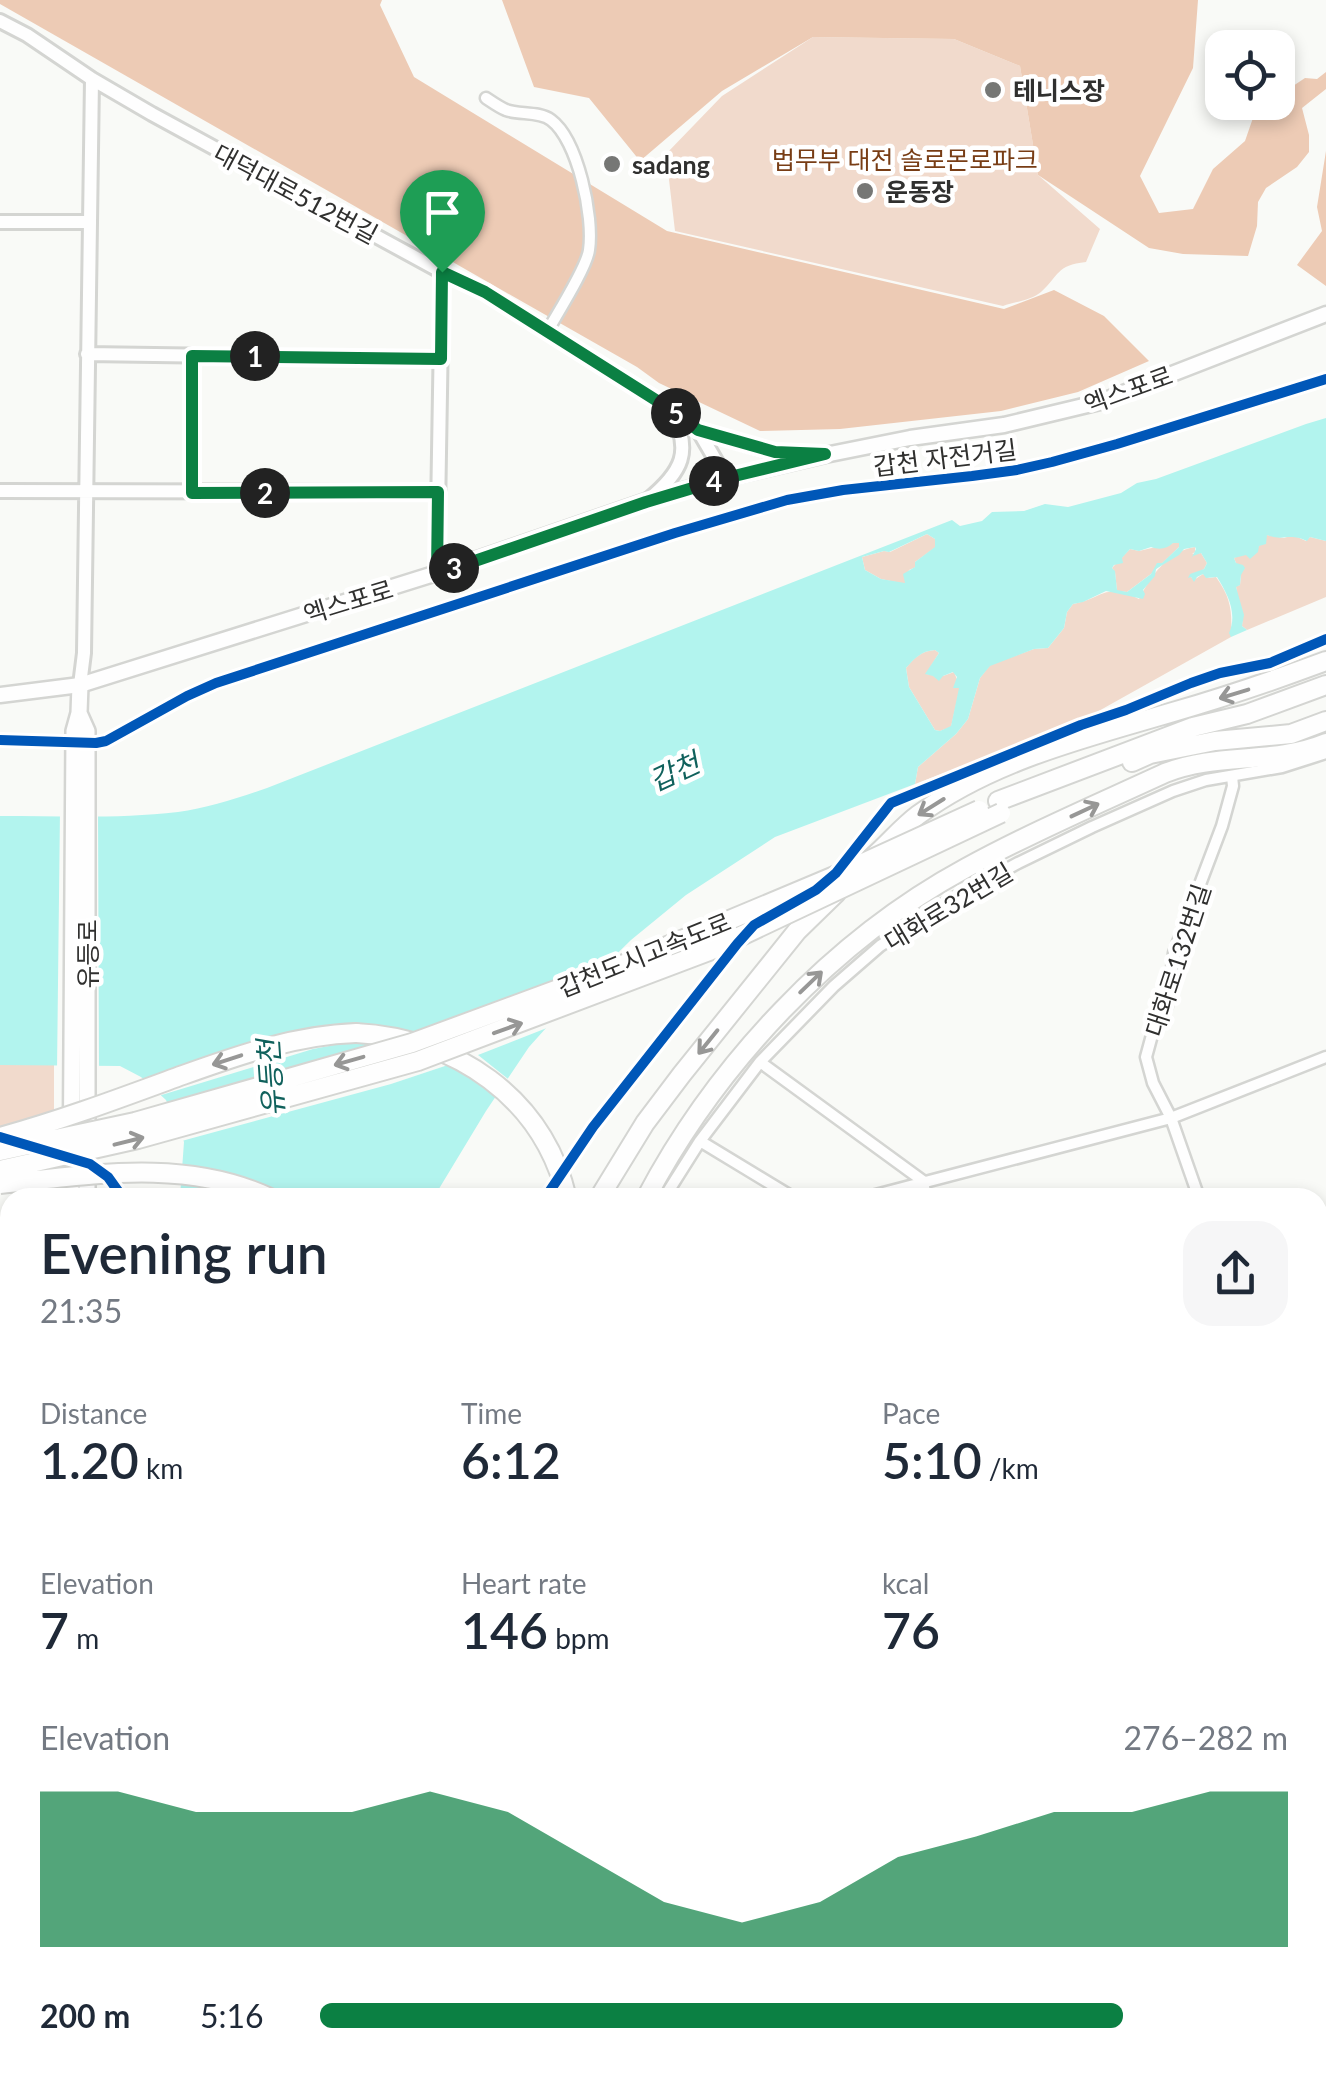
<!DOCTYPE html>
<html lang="en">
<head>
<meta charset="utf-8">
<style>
	:root { --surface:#fff; --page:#f6f6f7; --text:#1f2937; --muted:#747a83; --accent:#0b8043 }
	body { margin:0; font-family:Lato,"Noto Sans KR",sans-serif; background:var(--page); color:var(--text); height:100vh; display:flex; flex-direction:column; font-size:38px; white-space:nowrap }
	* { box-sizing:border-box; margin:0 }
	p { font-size:32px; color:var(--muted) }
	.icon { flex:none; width:55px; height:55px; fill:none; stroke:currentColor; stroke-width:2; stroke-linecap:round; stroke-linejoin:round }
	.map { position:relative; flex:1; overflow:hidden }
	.drawer { position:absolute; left:0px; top:1188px; width:1328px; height:888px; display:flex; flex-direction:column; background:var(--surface); border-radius:30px 30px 0 0; box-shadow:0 5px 15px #0003 }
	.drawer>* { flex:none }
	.fabs { position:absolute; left:1205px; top:30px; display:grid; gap:20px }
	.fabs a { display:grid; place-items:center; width:90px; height:90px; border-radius:20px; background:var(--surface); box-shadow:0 5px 15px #0003; font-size:50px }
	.pin { position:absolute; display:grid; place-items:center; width:85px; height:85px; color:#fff; margin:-102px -42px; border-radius:50% 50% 50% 0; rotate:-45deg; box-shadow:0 0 10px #0007 }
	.pin .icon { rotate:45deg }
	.km { position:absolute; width:50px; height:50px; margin:-25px; border-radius:50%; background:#222; color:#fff; font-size:28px; line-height:50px; text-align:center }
	.round { display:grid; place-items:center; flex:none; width:105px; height:105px; border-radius:30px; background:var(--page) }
	.summary { display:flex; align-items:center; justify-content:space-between; height:170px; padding:0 40px }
	h1 { font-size:55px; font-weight:600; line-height:75px }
	.metrics { display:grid; grid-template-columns:repeat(3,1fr); gap:15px; height:170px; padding:10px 40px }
	.metrics div { display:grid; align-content:center }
	.metrics b { font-size:50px; font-weight:600 }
	.metrics small { font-size:28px; font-weight:400 }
	.metrics p { font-size:28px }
	.chart { height:280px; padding:20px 40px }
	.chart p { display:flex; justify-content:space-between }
	.chart svg { width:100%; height:180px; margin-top:10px; fill:var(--accent); opacity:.7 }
	ul { padding:0 40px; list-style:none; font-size:32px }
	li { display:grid; grid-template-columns:160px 120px 1fr; align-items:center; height:75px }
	li i { height:25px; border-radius:12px; background:var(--accent) }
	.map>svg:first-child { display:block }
	.green { fill:#f1dacc }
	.forest { fill:#edcbb5 }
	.water { fill:#b2f4ee; fill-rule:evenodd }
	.pier { fill:#f9faf7 }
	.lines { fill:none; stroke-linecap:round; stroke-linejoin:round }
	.stream { stroke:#b2f4ee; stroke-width:2.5 }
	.minor-casing { stroke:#d4d5d2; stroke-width:15 }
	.tertiary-casing { stroke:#d4d5d2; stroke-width:18 }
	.secondary-casing { stroke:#d4d5d2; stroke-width:19 }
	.primary-casing { stroke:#d4d5d2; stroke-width:20 }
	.trunk-casing { stroke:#d4d5d2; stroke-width:22 }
	.minor { stroke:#fefefe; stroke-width:10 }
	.tertiary { stroke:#fefefe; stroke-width:12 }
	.secondary { stroke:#fefefe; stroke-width:14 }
	.primary { stroke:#fefefe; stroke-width:15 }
	.trunk { stroke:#fefefe; stroke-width:18 }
	.trunk-bridge-casing { stroke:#d4d5d2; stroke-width:22; stroke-linecap:butt }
	.trunk-bridge { stroke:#fefefe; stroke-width:18 }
	.cycleway-casing { stroke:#fff; stroke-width:16 }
	.cycleway { stroke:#0057b8; stroke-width:10 }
	.oneway { stroke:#979796 }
	.route-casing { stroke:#fff; stroke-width:20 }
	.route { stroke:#0b8043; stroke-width:12 }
	.poi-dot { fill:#767775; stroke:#fff; stroke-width:4 }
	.labels { text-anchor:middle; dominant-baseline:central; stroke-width:9; stroke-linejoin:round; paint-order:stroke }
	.poi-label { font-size:25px; font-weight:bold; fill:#30302f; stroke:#fff; text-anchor:start }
	.park-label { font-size:25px; fill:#783d15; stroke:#fff }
	.street-label { font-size:25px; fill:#30302f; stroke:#fff }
	.water-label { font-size:28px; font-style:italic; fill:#10615c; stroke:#fff }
</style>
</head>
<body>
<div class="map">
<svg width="1326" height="2073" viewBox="0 0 1326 2073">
	<rect width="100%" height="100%" fill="#f9faf7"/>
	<path class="green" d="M813,37L954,39L1020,66L1038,175L1100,229L1086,262C1056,265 1059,276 1041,292C1032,300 1014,302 1003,306L675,231L666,154L722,96Z
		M927,534L935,539L936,547L915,562L916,567L909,570L905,584L881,579L865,570L862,557L884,551L890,552Z
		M1267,535L1284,538L1293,535L1306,541L1310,537L1326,541V597L1247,630L1242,626C1244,611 1237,601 1236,586L1240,585L1241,575L1234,558L1240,555H1247L1250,558Z
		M1173,543H1179V547L1151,574L1127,592L1117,591L1115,572L1112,568L1130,549L1139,551Z
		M1195,547V552L1192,554L1201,553L1207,563L1204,569L1191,577L1194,580L1203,574L1209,578L1216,577C1232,599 1232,613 1231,637L1079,722L915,784L918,767L956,734L968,719L980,678L990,665L1034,649L1048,648L1064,628L1067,612L1073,604C1103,599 1103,582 1139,599C1151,576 1168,551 1195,547Z
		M935,650L939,653L926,674L943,676L954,672L960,687L951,727L940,731L935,730L909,687L906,668C914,658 921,651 935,650Z
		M0,1065H54V1113L0,1127Z
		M0,1334L10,1335V1649H0Z
		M461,2065H574L576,2073H466Z"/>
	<path class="forest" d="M0,0H382L380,5L414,77L667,231L1004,309L1054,290L1104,316L1149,361L1078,392L1001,411L840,429L760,431L659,383L637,367L0,4Z
		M502,0H1198L1193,68L1140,176L1159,213L1193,209L1213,169L1245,141L1254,115L1268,103L1278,102V96L1305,78L1317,79L1326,72V89L1302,108L1309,135V152L1297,167L1266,188L1258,202L1257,226L1248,256L1183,254L1149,248L1038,175L1020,66L954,39L813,37L722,91L640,161L589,98L534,87Z
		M1326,151V286L1297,265L1322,231L1317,207Z
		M10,1456V1591L0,1607V1463Z
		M941,2065H1121L1124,2073H940Z"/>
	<path class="water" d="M1326,418V541L1310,537L1307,541C1288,532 1284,542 1267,535L1266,544L1259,546L1258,552L1250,559L1246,555L1234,558L1236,563L1243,565L1245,568L1241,575L1240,585L1236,587L1244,615L1242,626L1247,630L1231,637L1229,633C1238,613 1227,593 1217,577L1206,578L1203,574L1197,577L1194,582L1191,577L1188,578L1190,574L1204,569L1207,563L1201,553L1193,556L1191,559L1196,549L1195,547L1184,549L1179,555L1156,569L1155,576L1143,590L1145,594L1143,599L1106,591L1083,602L1073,604L1067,612L1064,628L1048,648L1034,649L990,666L980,678L968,719L956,734L918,767L915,784L775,837L686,895L631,940L581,989L529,1047L486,1111L434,1197H180L184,1142L166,1100L141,1077L120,1066L0,1065V816C59,816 119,819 178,812C208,808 238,798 267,788L952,520L960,526L982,521L992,512L1024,511L1045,504L1068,507L1121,493L1137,483L1156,479L1306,424ZM927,534L935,539V547L915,562V567L903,574L905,583L881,579L865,570L862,557L884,551L889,552ZM1173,543H1179V547L1162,563H1157L1151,574L1127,592L1117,590L1115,571L1112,568L1114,565L1123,563L1122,558L1130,549L1139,551L1151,547C1159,550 1167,549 1173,543ZM935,650L939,653L925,674L933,676L939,681L943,676L953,672L957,677L953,688H959L951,726L940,731L935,730L909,687L906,668C915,658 921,651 935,650Z
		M245,2065H439L445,2073H259L253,2068Z"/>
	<path class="pier" d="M60,811H98L99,1071L57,1070Z
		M625,953L557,1024L478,1055L512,1082L503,1095L457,1062L391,1084L178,1142L163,1106L355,1053L382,1042L345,1043L313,1049L155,1097L144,1087L304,1038L410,1034L489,1008Z"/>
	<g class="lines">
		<path class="stream" d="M205,2073L213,2065"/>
		<g class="minor-casing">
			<path id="minor" d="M486,98C492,102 499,107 506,110C519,115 539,111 551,120C578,140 594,217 589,250C587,267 557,314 547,332
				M192,493V355
				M760,1062L923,1181L926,1198
				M700,1141L794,1198
				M664,1198L700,1141L760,1062L834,986L880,946L948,901L1018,863L1092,827L1173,791L1206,780L1282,767L1326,753
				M864,1198L1171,1118L1326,1057
				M1199,1198L1171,1118L1153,1083L1146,1057L1152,1035L1167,1006L1174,953L1222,826L1233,786L1232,776
				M1318,1465L1326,1474
				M1164,2065L1168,2073"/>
		</g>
		<g class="tertiary-casing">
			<path id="tertiary" d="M0,21L27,35L92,79L152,114L442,272L485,292L670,409L698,430L726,478
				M0,222H89
				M87,354L441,359
				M698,430L775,453L818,454
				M0,491L439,492
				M648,500C682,472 693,451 671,411
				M437,573L442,272
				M80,685L84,653L92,79
				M1318,1508L1326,1506
				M1291,2065L1295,2073"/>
		</g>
		<g class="secondary-casing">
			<path id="secondary" d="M0,695L80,685L437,573L646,501L726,478L825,455L910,438L1004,425L1100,402L1326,314
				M322,2073L337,2065
				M349,2073L363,2065"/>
		</g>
		<g class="primary-casing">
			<path id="primary" d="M79,713L87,731V1198
				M71,1198L74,731L79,713L80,685
				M100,2065L103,2073
				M80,2073L82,2065"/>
		</g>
		<g class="trunk-casing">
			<path id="trunk" d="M1132,762L1150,754L1215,741L1291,734L1326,721
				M998,801L1193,727L1247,714L1326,685
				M873,857C888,844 902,827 918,815C993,760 1085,738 1173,712C1225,697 1275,680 1326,661
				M356,1033C455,1038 543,1097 567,1198
				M599,1198L645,1123L682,1074L797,931L836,893
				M646,1198C716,1065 833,940 966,868C1030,833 1098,804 1165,773C1219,752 1272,765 1326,743
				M629,2065L633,2073
				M664,2065L668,2073
				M917,2073L919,2065"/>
		</g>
		<use href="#minor" class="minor"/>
		<use href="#tertiary" class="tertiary"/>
		<use href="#secondary" class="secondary"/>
		<use href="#primary" class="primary"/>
		<use href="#trunk" class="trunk"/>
		<g class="trunk-bridge-casing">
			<path id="trunk-bridge" d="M0,1137C62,1120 123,1097 183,1075C239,1055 296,1035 356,1033
				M0,1151L135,1122L412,1043L610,970L837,875L979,810
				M0,1170L138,1139L418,1061L709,951L1001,813
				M0,1184C91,1175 185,1158 270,1198"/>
		</g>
		<use href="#trunk-bridge" class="trunk-bridge"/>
		<g class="cycleway-casing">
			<path id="cycleway" d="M0,740L96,743L106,741L187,696L216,683L675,533L787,500L843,490L972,476L1017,470L1052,462L1117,444L1326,379
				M0,1137L90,1164L108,1177L123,1198
				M545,1198L593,1127L737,944L754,925L816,890L836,873L891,803L1081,725L1126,710L1191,683L1220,673L1270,663L1326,639"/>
		</g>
		<use href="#cycleway" class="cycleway"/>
	</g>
	<defs><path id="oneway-shaft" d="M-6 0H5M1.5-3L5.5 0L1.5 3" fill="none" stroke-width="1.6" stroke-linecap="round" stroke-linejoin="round" transform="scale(2.5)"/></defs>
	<g class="oneway">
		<use href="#oneway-shaft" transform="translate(1234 694) rotate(163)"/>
		<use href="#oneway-shaft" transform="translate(931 807) rotate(148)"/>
		<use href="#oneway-shaft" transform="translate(1085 810) rotate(-25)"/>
		<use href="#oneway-shaft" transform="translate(811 982) rotate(-44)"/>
		<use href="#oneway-shaft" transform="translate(508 1028) rotate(-20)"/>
		<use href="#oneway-shaft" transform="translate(708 1042) rotate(129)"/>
		<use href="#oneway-shaft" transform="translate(227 1060) rotate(162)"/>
		<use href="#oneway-shaft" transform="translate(349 1061) rotate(164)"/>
		<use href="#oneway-shaft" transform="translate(129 1141) rotate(-14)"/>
	</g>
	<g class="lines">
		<g class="route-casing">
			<path id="route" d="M442,272L485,292L670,409L698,430L775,452L825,454L726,478L646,502L437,574L438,492L192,493V356L441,359Z"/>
		</g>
		<use href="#route" class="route"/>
	</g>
	<g class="poi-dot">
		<circle cx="993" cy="90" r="10"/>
		<circle cx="612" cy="164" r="10"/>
		<circle cx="865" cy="191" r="10"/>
	</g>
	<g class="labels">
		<g class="poi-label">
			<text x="1013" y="90">테니스장</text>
			<text x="632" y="164">sadang</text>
			<text x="885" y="191">운동장</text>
		</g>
		<g class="park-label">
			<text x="905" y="159">법무부 대전 솔로몬로파크</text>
		</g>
		<g class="street-label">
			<text transform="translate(296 193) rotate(28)">대덕대로512번길</text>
			<text transform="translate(1128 389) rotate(-20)">엑스포로</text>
			<text transform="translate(945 457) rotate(-7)">갑천 자전거길</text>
			<text transform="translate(348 601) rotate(-17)">엑스포로</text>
			<text transform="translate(948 906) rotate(-31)">대화로32번길</text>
			<text transform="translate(87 954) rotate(-90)">유등로</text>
			<text transform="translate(644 954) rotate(-22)">갑천도시고속도로</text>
			<text transform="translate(1177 960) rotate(-72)">대화로132번길</text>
		</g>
		<g class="water-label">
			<text transform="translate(674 771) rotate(-25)">갑천</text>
			<text transform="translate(270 1078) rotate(-94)">유등천</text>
		</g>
	</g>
</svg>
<div class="fabs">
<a><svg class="icon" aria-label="locate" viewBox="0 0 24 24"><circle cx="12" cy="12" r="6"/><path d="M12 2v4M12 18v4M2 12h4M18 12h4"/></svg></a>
</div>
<div class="pin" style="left:442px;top:272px;background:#1e9e55"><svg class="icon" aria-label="arrive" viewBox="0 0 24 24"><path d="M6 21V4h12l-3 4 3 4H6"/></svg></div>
<b class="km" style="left:255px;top:356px">1</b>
<b class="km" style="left:265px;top:493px">2</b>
<b class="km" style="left:454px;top:568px">3</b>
<b class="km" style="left:714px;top:481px">4</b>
<b class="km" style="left:676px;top:413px">5</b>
<section class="drawer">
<div class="summary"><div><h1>Evening run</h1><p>21:35</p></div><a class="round"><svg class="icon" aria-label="share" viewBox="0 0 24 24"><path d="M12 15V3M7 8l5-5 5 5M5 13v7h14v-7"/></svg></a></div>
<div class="metrics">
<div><p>Distance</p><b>1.20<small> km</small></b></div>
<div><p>Time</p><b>6:12</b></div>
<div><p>Pace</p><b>5:10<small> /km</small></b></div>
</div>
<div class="metrics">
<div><p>Elevation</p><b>7<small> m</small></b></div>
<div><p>Heart rate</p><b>146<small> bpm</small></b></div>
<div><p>kcal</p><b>76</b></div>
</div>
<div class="chart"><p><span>Elevation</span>276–282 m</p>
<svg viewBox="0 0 160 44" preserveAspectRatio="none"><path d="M0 44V6L10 6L20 11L30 11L40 11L50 6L60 11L70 22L80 33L90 38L100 33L110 22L120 17L130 11L140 11L150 6L160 6V44z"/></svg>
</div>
<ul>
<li><b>200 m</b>5:16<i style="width:83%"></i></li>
</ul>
</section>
</div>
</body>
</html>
